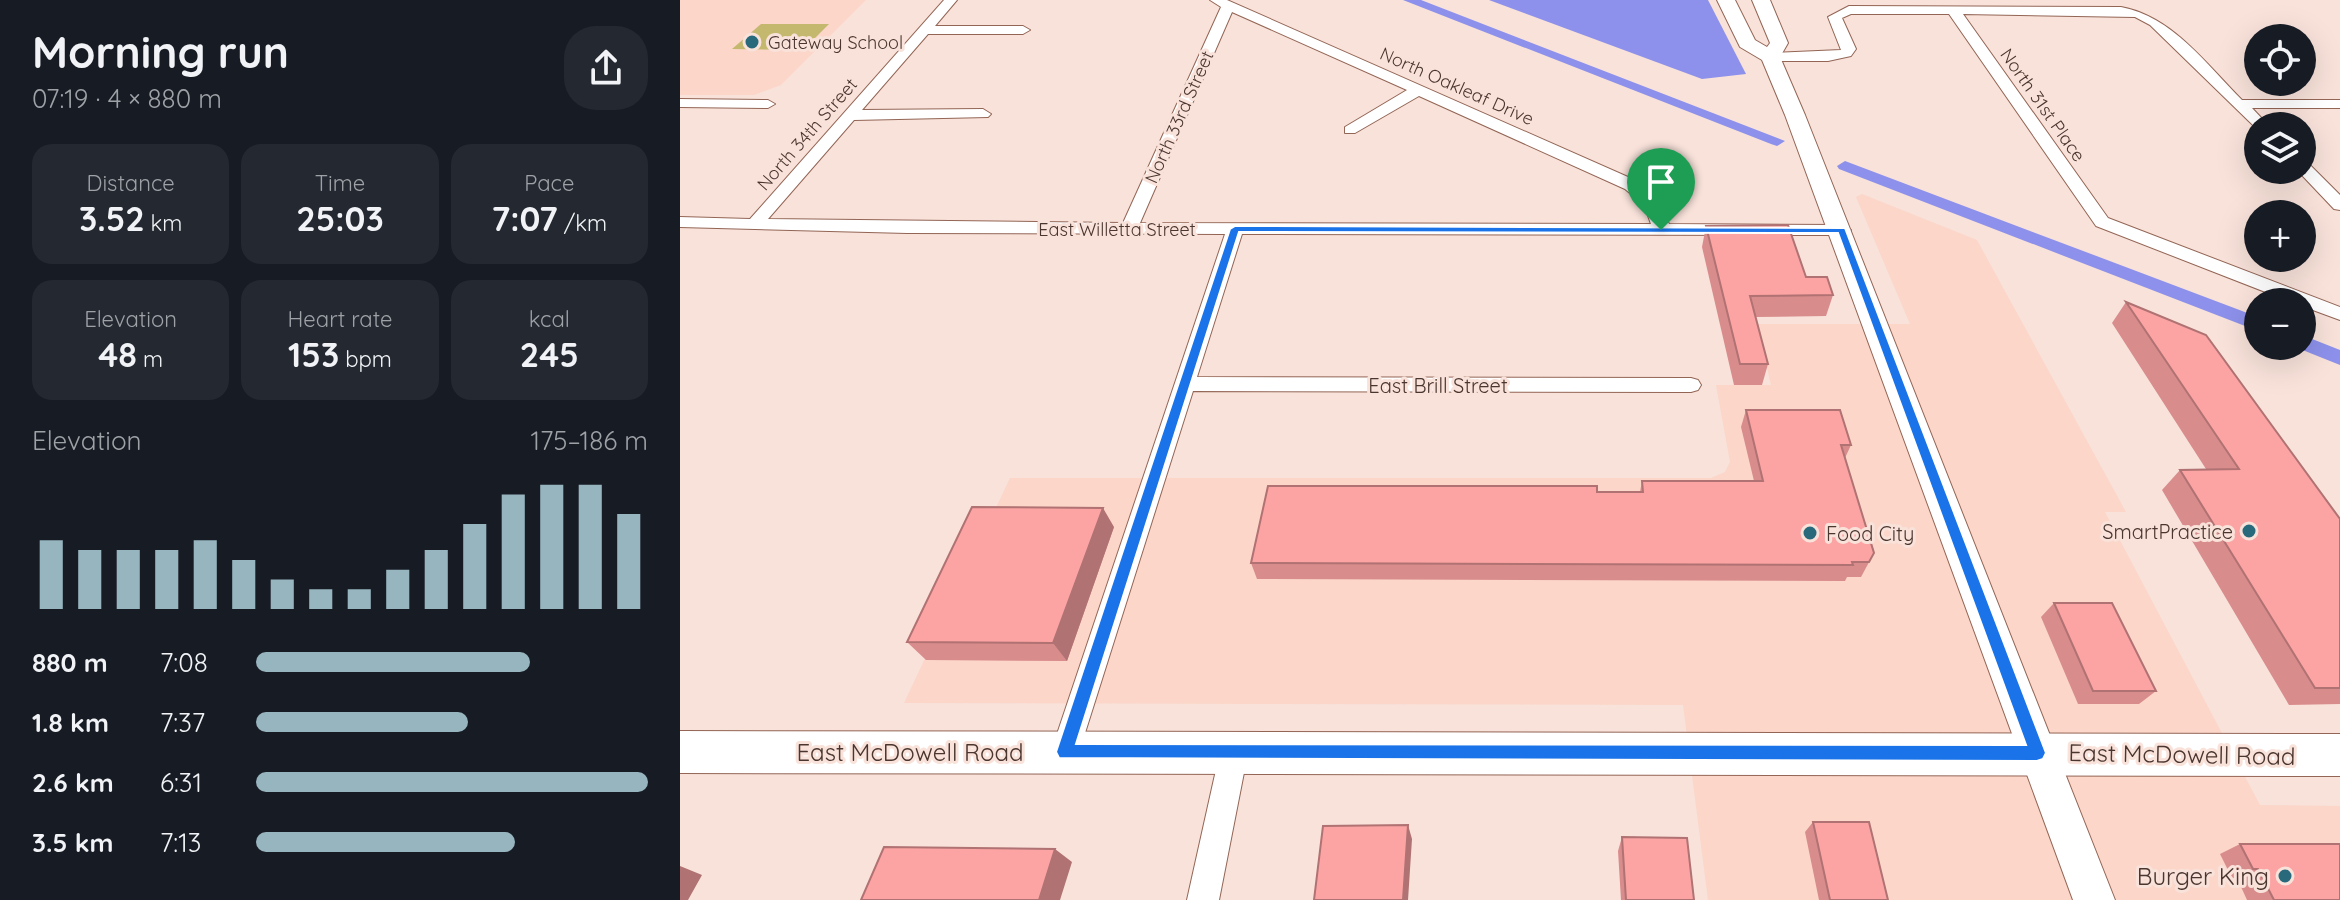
<!DOCTYPE html>
<html lang="en">
<head>
<meta charset="utf-8">
<style>
	:root { --surface:#171b24; --page:#242831; --text:#f1f3f6; --muted:#9ea1a6; --accent:#97b5bf }
	body { margin:0; font-family:Quicksand,sans-serif; background:var(--page); color:var(--text); height:100vh; display:flex; flex-direction:column; font-size:30px; white-space:nowrap }
	* { box-sizing:border-box; margin:0 }
	p { font-size:26px; color:var(--muted) }
	.icon { flex:none; width:44px; height:44px; fill:none; stroke:currentColor; stroke-width:2; stroke-linecap:round; stroke-linejoin:round }
	.map { position:relative; flex:1; overflow:hidden }
	.sheet { display:flex; flex-direction:column; background:var(--surface); width:680px }
	.sheet>* { flex:none }
	.fabs { position:absolute; left:1564px; top:24px; display:grid; gap:16px }
	.fabs a { display:grid; place-items:center; width:72px; height:72px; border-radius:50%; background:var(--surface); box-shadow:0 8px 32px #0002; font-size:40px }
	.pin { position:absolute; display:grid; place-items:center; width:68px; height:68px; color:#fff; margin:-82px -34px; border-radius:50% 50% 50% 0; rotate:-45deg; box-shadow:0 0 8px #0007 }
	.pin .icon { rotate:45deg }
	.round { display:grid; place-items:center; flex:none; width:84px; height:84px; border-radius:32px; background:var(--page) }
	.headline { display:flex; align-items:center; justify-content:space-between; height:136px; padding:0 32px }
	h1 { font-size:44px; font-weight:800; line-height:60px }
	.metrics { display:grid; grid-template-columns:repeat(3,1fr); gap:12px; height:136px; padding:8px 32px }
	.metrics div { display:grid; align-content:center; border-radius:20px; background:var(--page); text-align:center }
	.metrics b { font-size:34px; font-weight:800 }
	.metrics small { font-size:22px; font-weight:400 }
	.metrics p { font-size:22px }
	.chart { height:224px; padding:16px 32px }
	.chart p { display:flex; justify-content:space-between }
	.chart svg { width:100%; height:144px; margin-top:8px; stroke:var(--accent); stroke-width:6 }
	ul { padding:0 32px; list-style:none; font-size:26px }
	li { display:grid; grid-template-columns:128px 96px 1fr; align-items:center; height:60px }
	li i { height:20px; border-radius:10px; background:var(--accent) }
	main { display:flex; flex:1; min-height:0 }
	.map>svg:first-child { display:block }
	.built { fill:#fbd6c9 }
	.green { fill:#c4b86f }
	.water { fill:#8d91eb }
	.lines { fill:none; stroke-linecap:round; stroke-linejoin:round }
	.canal { fill:#8d91eb; fill-rule:evenodd }
	.street-casing { stroke:#936555; stroke-width:2 }
	.secondary-casing { stroke:#936555; stroke-width:2 }
	.primary-casing { stroke:#936555; stroke-width:2 }
	.street { fill:#fff; fill-rule:evenodd }
	.secondary { fill:#fff; fill-rule:evenodd }
	.primary { fill:#fff; fill-rule:evenodd }
	.wall { fill:#d98c8c }
	.shaded-wall { fill:#b07272 }
	.building { fill:#fca3a3; stroke:#b07272; stroke-width:2 }
	.route { fill:#1a73e8; stroke:#fff; stroke-width:2; fill-rule:evenodd }
	.poi-dot { fill:#28697c; stroke:#f8e2da; stroke-width:3 }
	.labels { text-anchor:middle; dominant-baseline:central; stroke-width:6; stroke-linejoin:round; paint-order:stroke }
	.far-poi-label { font-size:18px; fill:#4b362f; stroke:#f8e2da; text-anchor:start }
	.far-street-label { font-size:18px; fill:#4b362f; stroke:#f8e2da }
	.street-label { font-size:20px; fill:#4b362f; stroke:#f8e2da }
	.poi-label { font-size:20px; fill:#4b362f; stroke:#f8e2da; text-anchor:end }
	.near-street-label { font-size:24px; fill:#4b362f; stroke:#f8e2da }
	.near-poi-label { font-size:24px; fill:#4b362f; stroke:#f8e2da; text-anchor:end }
</style>
</head>
<body>
<main>
<section class="sheet">
<div class="headline"><div><h1>Morning run</h1><p>07:19 · 4 × 880 m</p></div><a class="round"><svg class="icon" aria-label="share" viewBox="0 0 24 24"><path d="M12 15V3M7 8l5-5 5 5M5 13v7h14v-7"/></svg></a></div>
<div class="metrics">
<div><p>Distance</p><b>3.52<small> km</small></b></div>
<div><p>Time</p><b>25:03</b></div>
<div><p>Pace</p><b>7:07<small> /km</small></b></div>
</div>
<div class="metrics">
<div><p>Elevation</p><b>48<small> m</small></b></div>
<div><p>Heart rate</p><b>153<small> bpm</small></b></div>
<div><p>kcal</p><b>245</b></div>
</div>
<div class="chart"><p><span>Elevation</span>175–186 m</p>
<svg viewBox="0 0 160 44" preserveAspectRatio="none"><path d="M5 44V23M15 44V26M25 44V26M35 44V26M45 44V23M55 44V29M65 44V35M75 44V38M85 44V38M95 44V32M105 44V26M115 44V18M125 44V9M135 44V6M145 44V6M155 44V15"/></svg>
</div>
<ul>
<li><b>880 m</b>7:08<i style="width:70%"></i></li>
<li><b>1.8 km</b>7:37<i style="width:54%"></i></li>
<li><b>2.6 km</b>6:31<i style="width:100%"></i></li>
<li><b>3.5 km</b>7:13<i style="width:66%"></i></li>
</ul>
</section>
<div class="map">
<svg width="1660" height="900" viewBox="0 0 1660 900">
	<rect width="100%" height="100%" fill="#f8e2da"/>
	<path class="built" d="M0,0H186L101,85L74,95H0Z
		M1182,194L1297,240L1446,512H1425L1580,805L1660,806V900H1028L1003,705L224,703L330,478H1031L1045,472L1050,462L1036,385H1091L1077,324H1230L1176,197Z"/>
	<path class="green" d="M81,24H149L123,50L52,49Z"/>
	<path class="water" d="M809,0H1028L1066,74L1022,79Z"/>
	<g class="lines">
		<path class="canal" d="M723,0H741L1105,141L1097,146L1091,144Z
			M1165,161L1578,317V331L1159,169L1157,166Z
			M1622,335L1660,350V365L1615,347L1622,346Z"/>
		<g class="street-casing">
			<path id="street" d="M264,0H277L255,26H343L350,30L343,34H248L182,110L303,109L311,114L308,117L174,120L88,219L443,223L541,7L530,0H547L957,181L977,200L989,224L1162,225L1171,230L1162,235L562,234L517,377L1011,378L1018,380L1021,385L1018,390L1011,392L513,391L399,752L395,762L385,766L375,762L371,752L545,234L227,233L0,227V217L70,219ZM552,12L727,90L665,127V133H675L739,96L945,189L964,205L971,224L460,223Z
				M1169,6L1441,7C1492,16 1527,65 1562,100H1660V108H1572L1589,126H1578V130L1470,25L1455,17L1283,14L1428,218L1660,307V320L1622,306V302H1611L1416,226L1269,14H1171L1162,18L1176,49L1171,56L1148,61H1090L1083,57L1090,53L1161,50L1148,17Z
				M0,99L88,100L95,104L88,108L0,107Z
				M1622,161L1628,163L1660,195V210L1654,209L1617,170H1622Z
				M554,738L564,742L568,752L539,900H507L540,752L544,742Z"/>
		</g>
		<g class="secondary-casing">
			<path id="secondary" d="M1037,0H1055L1075,40L1087,47L1090,43L1072,0H1090L1108,43L1100,57L1125,115L1435,900H1393L1105,115L1082,60L1060,47Z"/>
		</g>
		<g class="primary-casing">
			<path id="primary" d="M0,731L1660,734V776L0,773Z"/>
		</g>
		<use href="#street" class="street"/>
		<use href="#secondary" class="secondary"/>
		<use href="#primary" class="primary"/>
	</g>
	<path class="wall" d="M1026,226L1126,277L1153,295L1146,316L1075,317L1088,364L1082,385H1054L1022,247Z
		M1446,302L1660,519V704L1609,705L1482,490L1500,470L1526,469L1432,323Z
		M1066,410L1171,445L1165,458L1194,553L1181,577H1167L1165,581L577,579L571,563L917,492H960L962,481H1074L1061,427Z
		M434,527L387,661L246,660L227,642Z
		M1374,603L1476,691L1459,704H1398L1361,617Z
		M1133,822L1208,900H1139L1125,832Z
		M942,837L1014,900H941L938,851Z
		M1560,844L1660,900H1567L1557,878H1552L1540,854Z"/>
	<path class="shaded-wall" d="M423,508L434,527L387,661L373,643Z
		M728,825L732,839L728,900H723Z
		M375,849L392,862L380,900H359Z
		M0,866L22,875L8,900H0Z"/>
	<path class="building" d="M1108,225L1126,277H1147L1153,295L1070,296L1088,364H1060L1026,226Z
		M1446,302L1526,335L1660,519V688H1635L1500,470L1559,469Z
		M1066,410H1160L1171,445H1161L1194,553L1189,562H1172L1173,565L571,563L588,486H917V492H963L962,481H1083Z
		M292,507L423,508L373,643L227,642Z
		M1374,603H1432L1476,691H1413Z
		M1133,822H1189L1208,900H1150Z
		M728,825L723,900H634L643,826Z
		M942,837L1007,838L1014,900H946Z
		M1560,844H1660V900H1594L1578,869H1573Z
		M204,847L375,849L359,900H181Z"/>
	<path class="route" d="M555,226L1165,228L1366,753L1363,759L1357,761L379,758L376,752L550,229ZM559,232L1158,233L1346,745L396,744Z"/>
	<g class="poi-dot">
		<circle cx="72" cy="42" r="8"/>
		<circle cx="1569" cy="531" r="8"/>
		<circle cx="1130" cy="533" r="8"/>
		<circle cx="1605" cy="876" r="8"/>
	</g>
	<g class="labels">
		<g class="far-poi-label">
			<text x="88" y="42">Gateway School</text>
		</g>
		<g class="far-street-label">
			<text transform="translate(777 86) rotate(24)">North Oakleaf Drive</text>
			<text transform="translate(1363 105) rotate(55)">North 31st Place</text>
			<text transform="translate(499 117) rotate(-66)">North 33rd Street</text>
			<text transform="translate(127 134) rotate(-49)">North 34th Street</text>
			<text x="437" y="229">East Willetta Street</text>
		</g>
		<g class="street-label">
			<text x="758" y="385">East Brill Street</text>
		</g>
		<g class="poi-label">
			<text x="1553" y="531">SmartPractice</text>
			<text x="1146" y="533" text-anchor="start">Food City</text>
		</g>
		<g class="near-street-label">
			<text x="230" y="752">East McDowell Road</text>
			<text transform="translate(1502 754) rotate(1)">East McDowell Road</text>
		</g>
		<g class="near-poi-label">
			<text x="1589" y="876">Burger King</text>
		</g>
	</g>
</svg>
<div class="fabs">
<a><svg class="icon" aria-label="locate" viewBox="0 0 24 24"><circle cx="12" cy="12" r="6"/><path d="M12 2v4M12 18v4M2 12h4M18 12h4"/></svg></a>
<a><svg class="icon" aria-label="layers" viewBox="0 0 24 24"><path d="M12 4l9 5-9 5-9-5zM3 14l9 5 9-5"/></svg></a>
<a>+</a>
<a>−</a>
</div>
<div class="pin" style="left:981px;top:230px;background:#1e9e55"><svg class="icon" aria-label="arrive" viewBox="0 0 24 24"><path d="M6 21V4h12l-3 4 3 4H6"/></svg></div>
</div>
</main>
</body>
</html>
